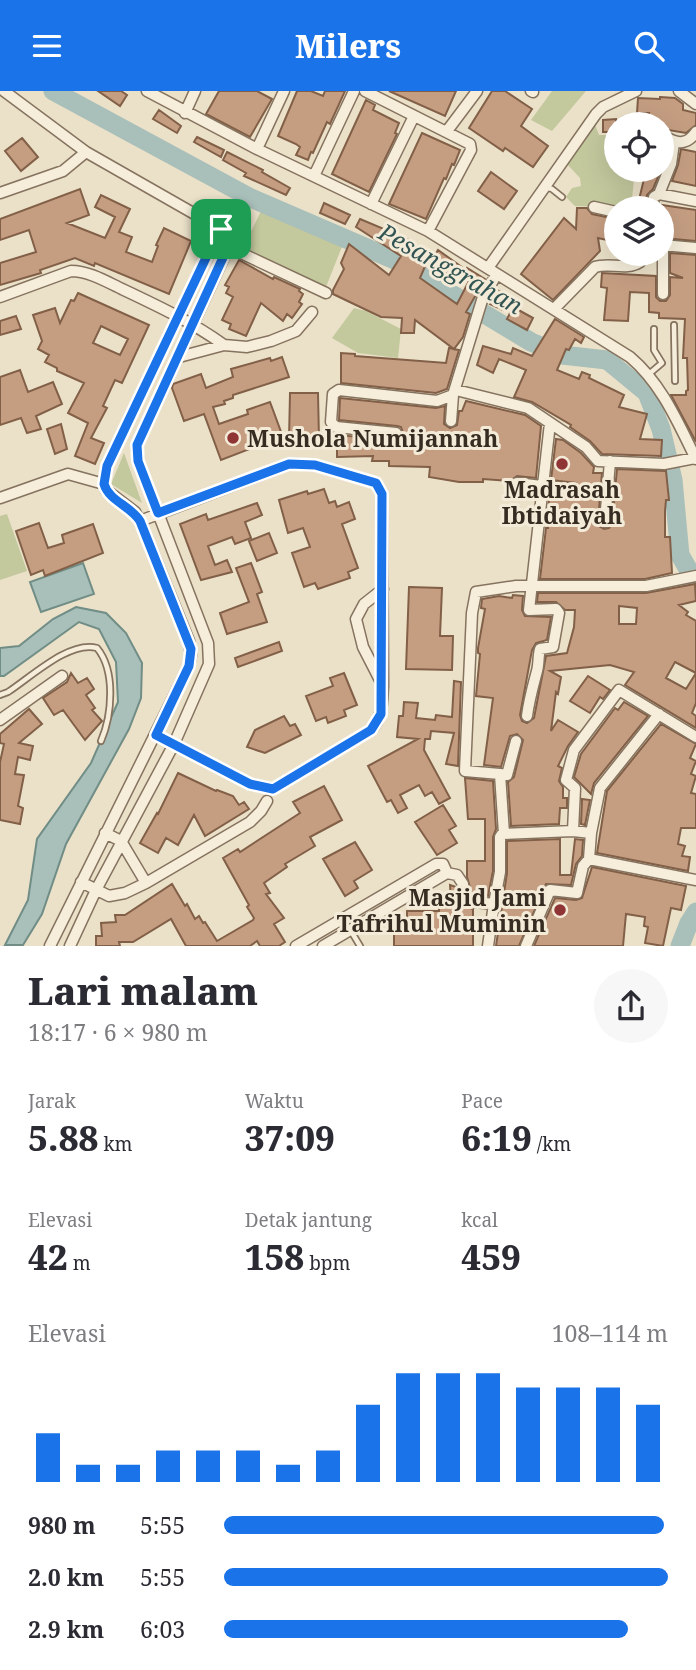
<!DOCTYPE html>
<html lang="id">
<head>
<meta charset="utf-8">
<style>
	:root { --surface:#fff; --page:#f7f7f7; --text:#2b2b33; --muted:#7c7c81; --accent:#1a73e8 }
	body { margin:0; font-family:"Noto Serif",serif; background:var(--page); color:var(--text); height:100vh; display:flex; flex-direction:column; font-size:26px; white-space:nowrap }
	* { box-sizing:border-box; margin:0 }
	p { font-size:23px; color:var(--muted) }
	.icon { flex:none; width:38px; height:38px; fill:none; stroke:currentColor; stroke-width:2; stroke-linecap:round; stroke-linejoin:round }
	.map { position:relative; height:855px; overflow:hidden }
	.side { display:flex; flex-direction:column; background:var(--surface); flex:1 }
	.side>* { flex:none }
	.fabs { position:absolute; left:604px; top:21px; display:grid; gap:14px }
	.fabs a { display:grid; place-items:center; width:70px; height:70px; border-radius:50%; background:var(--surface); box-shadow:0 7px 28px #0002; font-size:35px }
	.pin { position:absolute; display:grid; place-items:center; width:60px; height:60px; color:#fff; margin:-30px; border-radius:14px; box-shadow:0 4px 10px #0006 }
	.round { display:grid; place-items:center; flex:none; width:74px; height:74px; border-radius:37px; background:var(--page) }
	.head { display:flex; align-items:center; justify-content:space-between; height:119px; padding:0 28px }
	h1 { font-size:38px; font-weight:800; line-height:52px }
	.metrics { display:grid; grid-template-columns:repeat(3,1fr); gap:10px; height:119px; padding:7px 28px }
	.metrics div { display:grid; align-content:center }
	.metrics b { font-size:35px; font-weight:800 }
	.metrics small { font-size:19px; font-weight:400 }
	.metrics p { font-size:19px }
	.chart { height:196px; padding:14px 28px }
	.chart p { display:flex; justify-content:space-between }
	.chart svg { width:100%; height:126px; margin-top:7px; stroke:var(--accent); stroke-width:6 }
	ul { padding:0 28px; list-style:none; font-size:23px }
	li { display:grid; grid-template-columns:112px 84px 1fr; align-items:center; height:52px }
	li i { height:18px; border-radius:9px; background:var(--accent) }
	header { display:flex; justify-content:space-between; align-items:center; height:91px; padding:0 28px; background:var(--accent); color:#fff; font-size:32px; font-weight:800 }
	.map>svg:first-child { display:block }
	.green { fill:#c3c89d }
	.water { fill:#a9bfb9; stroke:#708d86; stroke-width:2 }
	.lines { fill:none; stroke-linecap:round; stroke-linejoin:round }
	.river { stroke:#a9bfb9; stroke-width:19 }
	.building { fill:#c59e82; stroke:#825f47; stroke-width:2; fill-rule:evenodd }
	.lane-casing { stroke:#85735f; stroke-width:8 }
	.street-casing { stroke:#85735f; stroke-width:13 }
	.lane { stroke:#f6eedb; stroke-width:4.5 }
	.street { stroke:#f6eedb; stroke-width:10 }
	.route-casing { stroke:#fff; stroke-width:14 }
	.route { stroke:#1a73e8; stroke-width:9 }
	.poi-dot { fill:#8f3535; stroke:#f3ebd8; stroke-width:2.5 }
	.labels { text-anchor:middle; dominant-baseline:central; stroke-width:6; stroke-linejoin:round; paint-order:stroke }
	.poi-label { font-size:23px; font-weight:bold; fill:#372c21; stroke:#f3ebd8; text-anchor:start }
	.water-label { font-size:24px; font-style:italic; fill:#325553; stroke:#f3ebd8 }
</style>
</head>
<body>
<header><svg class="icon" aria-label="menu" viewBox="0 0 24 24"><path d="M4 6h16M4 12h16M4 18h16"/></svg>Milers<svg class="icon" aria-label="search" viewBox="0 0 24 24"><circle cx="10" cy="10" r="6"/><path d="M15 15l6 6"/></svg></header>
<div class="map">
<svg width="696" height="855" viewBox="0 0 696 855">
	<rect width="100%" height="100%" fill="#ebe1c9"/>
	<path class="green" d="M552,0H586L552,40L531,29Z
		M594,31L599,44H611L610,53L616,57V79H635L632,108L625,117L575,115L566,106L572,97L581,95L580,87L566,72Z
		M262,118L343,153L324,201L243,157Z
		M354,217L366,220L401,238L398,267L358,262L332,247Z
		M124,362L142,412L111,393Z
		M7,423L27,480L0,489V425Z"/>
	<path class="water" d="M83,472L94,503L41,521L30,491Z
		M76,516L106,522L126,542L142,572L141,607L129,638L66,753L42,823L23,854H5L28,809L37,748L91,672L118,611L116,571L99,538L79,531L4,585H0V557L19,555L53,528Z"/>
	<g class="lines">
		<path class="river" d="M53,0L251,107L397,170L531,251L562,264L607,269L647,302L661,338L673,389L680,464L696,492
			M680,855L689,832L696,821"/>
	</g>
	<path class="building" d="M98,0H121L127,4L120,15Z
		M219,0H257L272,8L250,46L206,23Z
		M297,0H311L323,5L325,0H345L330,33L327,31L313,62L311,61L308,69L296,64L300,56L296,53L278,45Z
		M389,0H456L445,25Z
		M492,0H505L532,18L521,35L548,55L533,76L505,57L503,60L469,37Z
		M660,6L675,7L683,13V19L696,22V34L686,42L662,38V33H646L649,22H637L638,7L660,8Z
		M366,9L375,14L373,19L399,32L395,42L397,43L369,101L332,83Z
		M159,19L181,35L177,42L153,28Z
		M616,28V41H603V29Z
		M422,42L460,59L454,74L452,73L446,88L444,87L426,128L389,113Z
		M197,46L224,59L221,66L194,51Z
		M22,47L38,66L21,80L5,60Z
		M681,58L696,61V95L672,90L678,74Z
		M227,61L263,79L262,81L290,97L286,104L244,85L246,82L223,69Z
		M639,79H661L653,98L647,104L645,117H637L645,84L639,82Z
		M491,81L517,100L504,118L478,100Z
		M80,98L89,124L67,132L105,147L115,126L95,116L101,104L130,118L119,141L132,146L126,161L152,171L158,155L156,154L164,137L191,150L169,203L95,172L94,175L75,167L40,179L41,182L0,194V172L36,161L29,139L0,149V128Z
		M324,112L350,124L345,133L320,122Z
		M662,114L696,119V150L662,147Z
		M577,117H587L592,123L616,128V151L598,147L600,160L553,209L521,183L564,127L576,138Z
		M360,128L384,138L382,140L403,150L405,147L413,151L410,156L442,170L435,164L438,159L466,179L467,177L485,188L466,221L470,223L463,246L454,258L415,229L414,242H401L402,227L381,226L333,203V199L344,178L341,172L349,153L389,184L401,165L356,136ZM426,173L446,183L449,177L456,183L470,188L457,213L420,187Z
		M670,162L696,164V351L671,304H686V300L688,299L687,267H683L685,228L659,227V222L649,221V202L630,201L628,230L604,229L607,197L601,196L602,182L656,185V206L660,210H666L670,204V186L683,187L670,182Z
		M239,169L273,188L274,186L300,198L299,200L303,203L299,211L302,213L292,227L287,223L283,230L261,212L246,245L229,238L231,233L222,229L233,206L226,202L229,196L225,194Z
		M497,199L512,207L505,220L490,213Z
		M78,202L149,234L122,292L115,289L103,315L107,317L91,347L104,352L95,373L75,365L88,332L68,322L84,292L57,280V277L45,271L49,264L38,258L42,250L33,224L55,217L60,232L71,209L74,210ZM101,235L128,248L120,264L93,252Z
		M513,216L533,227L527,239L507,228Z
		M16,225L21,238L0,244V230Z
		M555,228L584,246L581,252L575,248L569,259L566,258L557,279L579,288L582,281L590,284L589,287L624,304L619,316L647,323L640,348L662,349L661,365L602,363L590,350L570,336L571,334L532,311L514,306L526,279L499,268L493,282L477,274L483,255L511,263L513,257L532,265Z
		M449,257L459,259L447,298L436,302L341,292V262L355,263V265L446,272Z
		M282,266L289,286L233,304V307L224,310L225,313L213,316L219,333L248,323L247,319L270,311L284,349L262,357L260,354L221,369L204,323L184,330L172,297L173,293L201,283L206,297L233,286L231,278L270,267L271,270Z
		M20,279L28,301L53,291L62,313L36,325L41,338L27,342L21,327L0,334V286Z
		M290,302H318L319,348L289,349Z
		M340,307L436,317L445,315L444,333L450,337L457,334L459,320H462L466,310L525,324L541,335L536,387L517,385L510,390L483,388V391H459L429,386L430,376L389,375V370H372L373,365L337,366V344L395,349L402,347L403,342L401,336L397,335L339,329Z
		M61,333L67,358L55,363L47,338Z
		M556,348L563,349L581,362L594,376L593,382H602L598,430L599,435L604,438L609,437L612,432L617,378L666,380L669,409H666L665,420V446H670L672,482L645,488H540L546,437H548L549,403L574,406L579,404L581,399L576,392L551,389Z
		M324,398L329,412L335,410L337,416L349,411L355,428L342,433L358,477L348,481L350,487L318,498L315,492L304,496L292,462L310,456L303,437L288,442L279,409L307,400L308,403Z
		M257,412L262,424L245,431L251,447L235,453L232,446L208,455L215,474L227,469L232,481L201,489L180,433L206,423L208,429Z
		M39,432L48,457L64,452L62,444L93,433L103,462L45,485L43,479L31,484L16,440Z
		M269,442L277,462L257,470L249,450Z
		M251,472L262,501L257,503L267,531L227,543L220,522L249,511L236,477Z
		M695,493L696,510L679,514L688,521L686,524L696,530V612L692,622L696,625V637L625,594L634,581L610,574L550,580L561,586L558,603L556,601L551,640L558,629L578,641L568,655L558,675L562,677L559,690L563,696V707H567V717H560L559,733L511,735L508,691L514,686L523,649L517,643L510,645L501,676L484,674L493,607L476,605L480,563L478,562V557L485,518L481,517L482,508L499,505L512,507L513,504L523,505L522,519L525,525L551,526L547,549L536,552L532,559L520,624L522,630L527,632L534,627L546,565L567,562L574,536L575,519H565L556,511H537L538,502H646ZM619,515L637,517L636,533H619ZM675,571L696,582L686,598L666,587Z
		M409,496L442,497L440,545H453L452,579L406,578Z
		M279,551L282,560L238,576L235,567Z
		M71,582L78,592L87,587L94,598L86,604L95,617L92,619L102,630L85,649L63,619L54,624L43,607L67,591Z
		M344,582L357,614L344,619L346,625L328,632L326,626L316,630L306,605L333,595L330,587Z
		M588,585L610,599L603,608L600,606L590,622L570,610Z
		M454,590L461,591L458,675L446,673L454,642L431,640L430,648H425L424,659L450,707L439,713L432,701L425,705L419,694L400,704L407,717L398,722L391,709L387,711L368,675L418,648L397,646L399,625H403L404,611L418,612L416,627L435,629L436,624L452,626Z
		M624,611L648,625L594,692L591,703L574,686L581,663L615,617L618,619Z
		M29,618L42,633L19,652L33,655L30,669L18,666L15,683L24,684L18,715L23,717L20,733L0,729V671L4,653L0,652V643Z
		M284,625L290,635L295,633L301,644L265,662L247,656L255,639Z
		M661,633L696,653L690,667L696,670L691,683L696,685L691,702L696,703V737H681L678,753L685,755L682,765L690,766L688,780L597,762L607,700Z
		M178,682L216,700L217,699L233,705L239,714L244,711L249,718L205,745L194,724L178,754L166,747L158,762L140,752L157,722L158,723Z
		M465,687L493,690L496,738L493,746V780L488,805L472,803L467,786V770H485V728H468Z
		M324,695L342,729L310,746L315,755L285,773L287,776L264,792L270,802L266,803L284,827L274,833L285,851L279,855H260L257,850L250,855H186L171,828L133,851H119L120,855H96V845H102L101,832L116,831L115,824H125L172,793L185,815L187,813L195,828L199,825L203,832L205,831L217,850L253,829L254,827L247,816L249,814L223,767L238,758L240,761L300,722L293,711Z
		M582,708L590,709L585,734L581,733Z
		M443,714L456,735L449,739L457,752L437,764L415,731Z
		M560,748V784H571L575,748L583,749L582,765L576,773L571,794L546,793L519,855H496L507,782V750Z
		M355,751L372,779L354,790L358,797L345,805L323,768Z
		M592,776L686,795L681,819L671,817L663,855L645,852L648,836L644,835L645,826L626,823L623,855H534L555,807L576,809L582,807Z
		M450,794L456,796L459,814L473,818V855H394V832H407V820H439V810L451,811Z"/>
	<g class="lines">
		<g class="lane-casing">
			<path id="lane" d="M545,96L552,98L562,106
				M674,234L675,290
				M649,283L662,272L654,259V238
				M0,604L8,601C31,586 70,549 97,557C116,580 112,624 101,650
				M351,840L360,855"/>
		</g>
		<g class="street-casing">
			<path id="street" d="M4,0L86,61L221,138
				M147,0L257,58L428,140L630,266C662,293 678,332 696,368
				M365,0L470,53L471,59L428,140
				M531,0L533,1
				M679,0L696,13
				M185,22L195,0
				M447,40L477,0
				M666,46C678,54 688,53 696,41
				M257,58L284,0
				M314,85L354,0
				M0,102L63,80L86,61
				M659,103L671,73L674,52
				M371,113L414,25
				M594,116L616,121
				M652,117L654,106L659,103L696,110
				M224,154L326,202
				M662,154L696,157
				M663,154V203
				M488,177L596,23L603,16L636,0
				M0,206L71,180C89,180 107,191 122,198C158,215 192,231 224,254
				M555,217L595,176C610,171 626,180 640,171L642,163
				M179,266L224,254L247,256L271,250L296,240L312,221
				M456,299L528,317L586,356L598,370L664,373L695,367
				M451,330L453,304
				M396,342L336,336L331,331L333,303L339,299L437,310L453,304L483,206L497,183
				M517,392L574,399
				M0,407L68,383L104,393
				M140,430L289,373L315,374L376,392L382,403L383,595C382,611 383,626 371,639L273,698L250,693L156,644
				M605,431L610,370
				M382,593L363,556L356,528L364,513L383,498
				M527,625C529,609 533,595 537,580C539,573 538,565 540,558L553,556L559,522L556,518L529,519L550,332
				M0,629L62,585
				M500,683L465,680L472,522L476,501L516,495H646L696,485
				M105,742L121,750L146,792
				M591,742L600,697L659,623
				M504,743L500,683L507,684L516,650
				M589,768L696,789
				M447,782L457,784L463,793L465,810L494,813L488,855
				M81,791L109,805L125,802L146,792L250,731L261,720L267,710
				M494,813L500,781V746L502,743L573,740
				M50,855L189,575L191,564L189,550L140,430L135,421L106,399L104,393L107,375L214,150L221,138
				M70,855L96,799L174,653L209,573L208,552L138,370L137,354L225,164L227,155L221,138
				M296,855L436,773H443L447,782
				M323,855L447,782
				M526,855L550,799L577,802L583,775L589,768L591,742L573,740L575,697L566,689L574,659L619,599L696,646"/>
		</g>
		<use href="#lane" class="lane"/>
		<use href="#street" class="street"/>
	</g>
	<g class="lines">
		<g class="route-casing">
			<path id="route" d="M221,138L226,160L137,354L138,370L158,422L289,373L315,374L376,392L382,403L381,623L371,639L273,698L250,693L156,644L189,575L191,558L140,430C131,415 109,410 104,393L107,375L214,150Z"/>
		</g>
		<use href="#route" class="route"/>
	</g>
	<g class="poi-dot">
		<circle cx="233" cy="347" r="7"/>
		<circle cx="562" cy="373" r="7"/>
		<circle cx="560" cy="819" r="7"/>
	</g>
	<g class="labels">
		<g class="poi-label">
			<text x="247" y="347">Mushola Numijannah</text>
			<text x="562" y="398" text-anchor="middle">Madrasah<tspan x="562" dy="26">Ibtidaiyah</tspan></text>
			<text x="546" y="806" text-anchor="end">Masjid Jami<tspan x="546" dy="26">Tafrihul Muminin</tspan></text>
		</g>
		<g class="water-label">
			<text transform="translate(451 177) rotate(29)">Pesanggrahan</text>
		</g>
	</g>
</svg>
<div class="fabs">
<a><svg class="icon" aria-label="locate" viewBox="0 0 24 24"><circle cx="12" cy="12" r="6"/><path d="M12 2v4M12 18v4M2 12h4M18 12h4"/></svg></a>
<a><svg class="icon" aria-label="layers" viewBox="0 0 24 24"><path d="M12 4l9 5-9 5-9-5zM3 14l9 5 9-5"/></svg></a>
</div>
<div class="pin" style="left:221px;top:138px;background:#1e9e55"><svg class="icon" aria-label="arrive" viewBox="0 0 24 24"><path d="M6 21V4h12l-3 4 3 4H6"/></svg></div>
</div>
<section class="side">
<div class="head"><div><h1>Lari malam</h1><p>18:17 · 6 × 980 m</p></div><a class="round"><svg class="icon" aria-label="share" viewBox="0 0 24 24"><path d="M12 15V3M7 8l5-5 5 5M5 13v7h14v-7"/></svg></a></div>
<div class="metrics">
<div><p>Jarak</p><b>5.88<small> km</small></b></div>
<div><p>Waktu</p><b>37:09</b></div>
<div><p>Pace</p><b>6:19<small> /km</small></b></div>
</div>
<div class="metrics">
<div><p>Elevasi</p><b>42<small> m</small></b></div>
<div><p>Detak jantung</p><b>158<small> bpm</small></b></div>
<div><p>kcal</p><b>459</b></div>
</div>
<div class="chart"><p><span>Elevasi</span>108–114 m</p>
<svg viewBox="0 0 160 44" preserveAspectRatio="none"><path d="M5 44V27M15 44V38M25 44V38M35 44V33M45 44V33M55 44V33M65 44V38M75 44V33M85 44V17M95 44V6M105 44V6M115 44V6M125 44V11M135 44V11M145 44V11M155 44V17"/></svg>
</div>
<ul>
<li><b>980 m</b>5:55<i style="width:99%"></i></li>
<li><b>2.0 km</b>5:55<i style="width:100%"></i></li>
<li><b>2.9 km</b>6:03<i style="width:91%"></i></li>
</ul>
</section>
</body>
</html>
